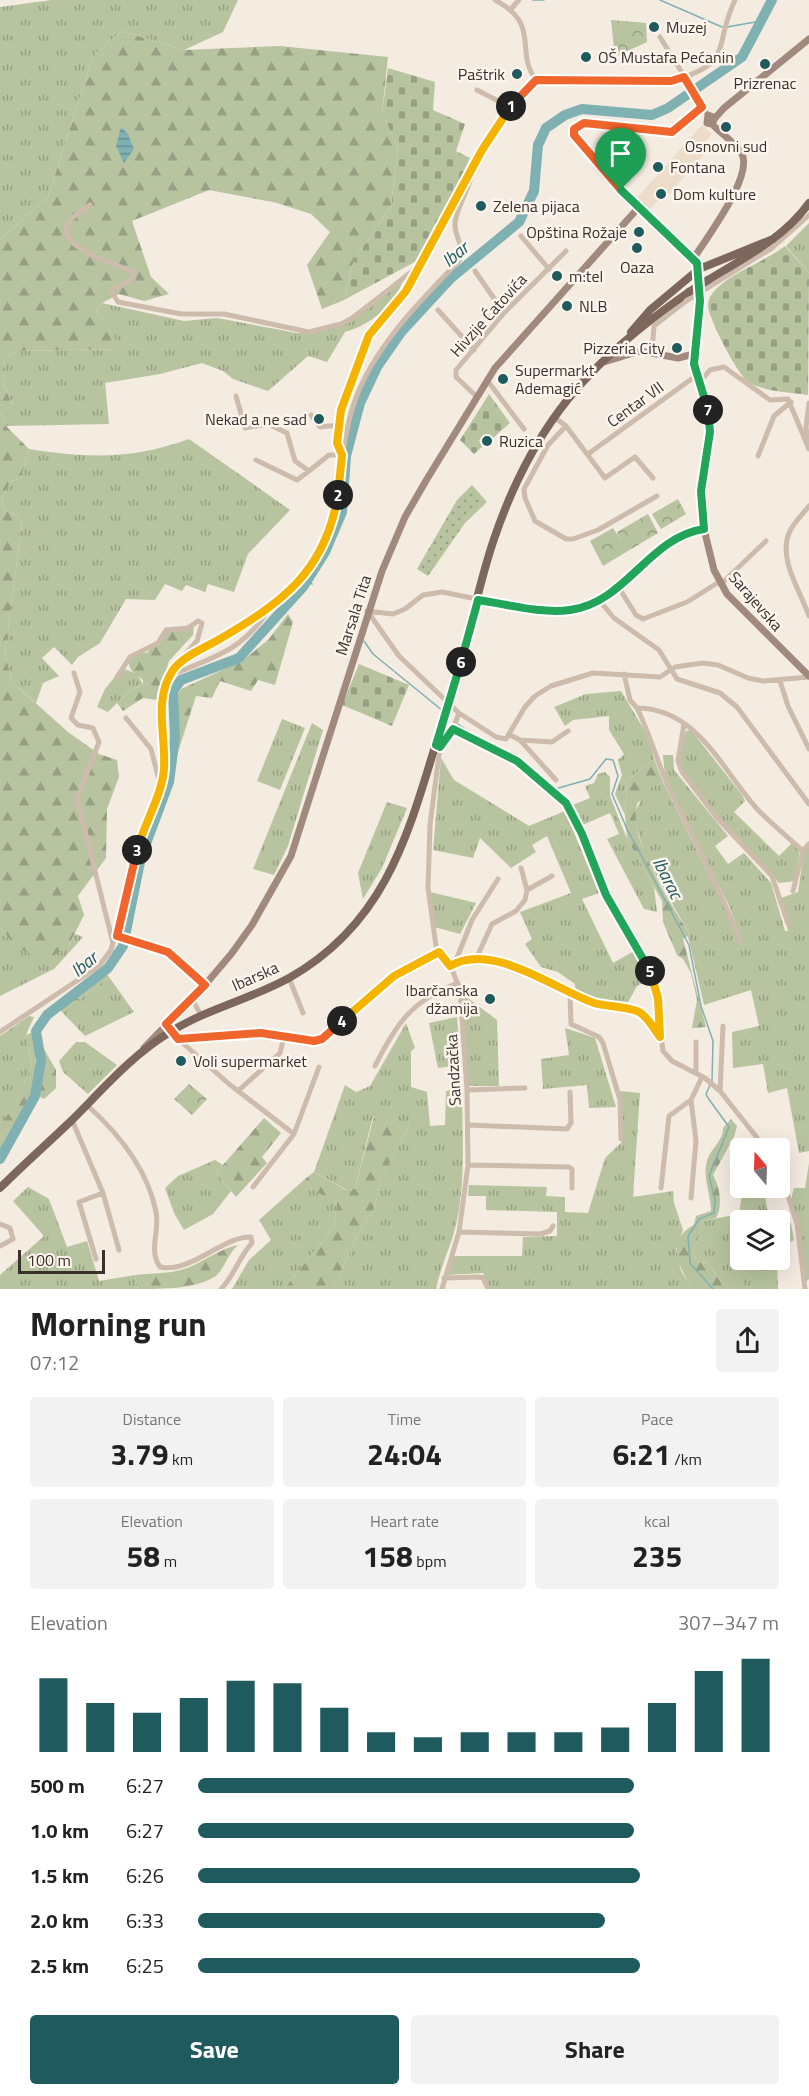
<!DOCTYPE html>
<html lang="en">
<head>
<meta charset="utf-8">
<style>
	:root { --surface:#fff; --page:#f2f2f2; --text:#222; --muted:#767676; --accent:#1f5a5e }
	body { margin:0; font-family:"Titillium Web",sans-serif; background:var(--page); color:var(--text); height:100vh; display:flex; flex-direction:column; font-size:22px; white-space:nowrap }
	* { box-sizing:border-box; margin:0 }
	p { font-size:20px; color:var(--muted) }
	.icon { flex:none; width:33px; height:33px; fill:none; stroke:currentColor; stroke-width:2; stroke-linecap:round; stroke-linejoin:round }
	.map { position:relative; height:1289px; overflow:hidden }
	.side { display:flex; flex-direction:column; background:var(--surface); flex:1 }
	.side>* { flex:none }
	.needle { width:39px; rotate:341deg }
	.controls { position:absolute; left:730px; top:1138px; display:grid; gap:12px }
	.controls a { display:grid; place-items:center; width:60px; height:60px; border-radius:6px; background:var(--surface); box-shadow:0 6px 24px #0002; font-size:30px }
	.scale { position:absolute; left:18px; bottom:15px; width:87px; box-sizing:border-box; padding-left:6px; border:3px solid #3b302b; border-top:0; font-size:16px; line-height:21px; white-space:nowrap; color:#3b302b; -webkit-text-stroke:4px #fbf5ee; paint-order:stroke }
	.pin { position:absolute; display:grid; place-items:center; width:51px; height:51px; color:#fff; margin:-62px -26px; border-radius:50% 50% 50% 0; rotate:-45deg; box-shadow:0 0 6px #0007 }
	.pin .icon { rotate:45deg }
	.km { position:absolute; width:30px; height:30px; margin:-15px; border-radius:50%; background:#222; color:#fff; font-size:16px; line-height:30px; text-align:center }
	.round { display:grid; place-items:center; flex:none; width:63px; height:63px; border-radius:6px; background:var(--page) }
	.summary { display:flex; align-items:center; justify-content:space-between; height:102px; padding:0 30px }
	h1 { font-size:33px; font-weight:700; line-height:45px }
	.stats { display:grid; grid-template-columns:repeat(3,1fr); gap:9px; height:102px; padding:6px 30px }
	.stats div { display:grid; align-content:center; border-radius:6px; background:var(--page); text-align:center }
	.stats b { font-size:30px; font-weight:700 }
	.stats small { font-size:16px; font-weight:400 }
	.stats p { font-size:16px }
	.chart { height:168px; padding:12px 30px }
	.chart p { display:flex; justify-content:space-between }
	.chart svg { width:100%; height:108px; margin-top:6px; stroke:var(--accent); stroke-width:6 }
	.button { display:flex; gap:12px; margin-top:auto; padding:12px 30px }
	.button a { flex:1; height:69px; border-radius:6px; background:var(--accent); color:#fff; font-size:24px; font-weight:700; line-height:69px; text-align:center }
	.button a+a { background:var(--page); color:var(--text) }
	ul { padding:0 30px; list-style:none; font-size:20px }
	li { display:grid; grid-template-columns:96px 72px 1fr; align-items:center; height:45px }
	li i { height:15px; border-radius:8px; background:var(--accent) }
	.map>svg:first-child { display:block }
	.grass { fill:url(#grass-tufts) }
	.forest { fill:url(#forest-firs) }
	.cemetery { fill:url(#cemetery-stones) }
	.park { fill:url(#park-crowns) }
	.garden { fill:url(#garden-dots) }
	.plaza { fill:#ecdcc8 }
	.water { fill:url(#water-rules) }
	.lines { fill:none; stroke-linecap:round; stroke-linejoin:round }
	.stream { stroke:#7fb0b2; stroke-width:1.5 }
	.river { stroke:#7fb0b2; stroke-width:10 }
	.street { stroke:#cdbbac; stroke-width:5 }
	.secondary { stroke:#a18a7d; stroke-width:7 }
	.primary { stroke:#7d675c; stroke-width:8 }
	.street-bridge { stroke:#cdbbac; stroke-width:5 }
	.primary-bridge { stroke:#7d675c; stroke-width:8 }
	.split-1-casing { stroke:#fff; stroke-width:12 }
	.split-2-casing { stroke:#fff; stroke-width:12 }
	.split-3-casing { stroke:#fff; stroke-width:12 }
	.split-4-casing { stroke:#fff; stroke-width:12 }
	.split-5-casing { stroke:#fff; stroke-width:12 }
	.split-6-casing { stroke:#fff; stroke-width:12 }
	.split-7-casing { stroke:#fff; stroke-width:12 }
	.split-8-casing { stroke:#fff; stroke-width:12 }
	.split-1 { stroke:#f0652b; stroke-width:8 }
	.split-2 { stroke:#f5b400; stroke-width:8 }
	.split-3 { stroke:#f5b400; stroke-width:8 }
	.split-4 { stroke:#f0652b; stroke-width:8 }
	.split-5 { stroke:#f5b400; stroke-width:8 }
	.split-6 { stroke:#22a559; stroke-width:8 }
	.split-7 { stroke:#22a559; stroke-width:8 }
	.split-8 { stroke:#22a559; stroke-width:8 }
	.poi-dot { fill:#1f5a5e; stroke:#fbf5ee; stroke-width:2 }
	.labels { text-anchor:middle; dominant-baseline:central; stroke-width:5; stroke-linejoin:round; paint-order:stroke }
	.poi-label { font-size:16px; fill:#3b302b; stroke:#fbf5ee; text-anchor:start }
	.street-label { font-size:16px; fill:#3b302b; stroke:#fbf5ee }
	.water-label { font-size:18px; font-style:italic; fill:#1f5a5e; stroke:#fbf5ee }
</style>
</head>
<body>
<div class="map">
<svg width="809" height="1289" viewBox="0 0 809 1289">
	<defs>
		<pattern id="grass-tufts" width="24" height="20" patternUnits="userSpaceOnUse" patternTransform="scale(1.5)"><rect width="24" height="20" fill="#b8c4a0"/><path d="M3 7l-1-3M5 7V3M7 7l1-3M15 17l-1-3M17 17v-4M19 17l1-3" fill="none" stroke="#97a083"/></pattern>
		<pattern id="forest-firs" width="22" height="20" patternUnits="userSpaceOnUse" patternTransform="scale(1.5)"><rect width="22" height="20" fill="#b8c4a0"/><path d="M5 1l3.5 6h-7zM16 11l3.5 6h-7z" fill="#97a083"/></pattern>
		<pattern id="cemetery-stones" width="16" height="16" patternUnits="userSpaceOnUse" patternTransform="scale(1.5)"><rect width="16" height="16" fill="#b8c4a0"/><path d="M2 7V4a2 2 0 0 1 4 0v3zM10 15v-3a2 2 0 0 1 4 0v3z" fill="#97a083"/></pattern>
		<pattern id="park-crowns" width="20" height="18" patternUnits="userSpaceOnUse" patternTransform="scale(1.5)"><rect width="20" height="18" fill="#b8c4a0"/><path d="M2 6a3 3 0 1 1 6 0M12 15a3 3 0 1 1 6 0" fill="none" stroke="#97a083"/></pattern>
		<pattern id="garden-dots" width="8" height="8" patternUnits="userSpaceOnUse" patternTransform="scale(1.5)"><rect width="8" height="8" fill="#b8c4a0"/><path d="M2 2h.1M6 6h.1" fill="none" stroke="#97a083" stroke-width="1.8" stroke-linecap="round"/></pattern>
		<pattern id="water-rules" width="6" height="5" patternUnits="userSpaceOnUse" patternTransform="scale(1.5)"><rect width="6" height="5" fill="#7fb0b2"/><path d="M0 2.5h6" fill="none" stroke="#699091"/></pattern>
	</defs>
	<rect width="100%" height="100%" fill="#f4ebe1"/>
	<path class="grass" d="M52,0H238L223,32L184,50L122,31L93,56L48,197L0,240V7Z
		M809,223V273L786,246Z
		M406,274C395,304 375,323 345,332L327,362L308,356L268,391L233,379L223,371L202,363L160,374L105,383L109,424L6,426L0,412V404L13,405L3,383L5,359L17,351L121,349L96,312L102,303L184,321L217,318L297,333L325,329L344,321Z
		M189,439L290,510L248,554L234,592L208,584L205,592L186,585L182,591L165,584L155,600L126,599L100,643L78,657L72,665L54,647L42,658L59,676L43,683L36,703L12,682L5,652L22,523L14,514L5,510L1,500L10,482L21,478L29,449C88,458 131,460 189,439Z
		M122,668L137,674L143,684L128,692L108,712L97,707L105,689Z
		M621,691L649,738L654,759L627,781L625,815L615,794L622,775L618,760L624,754L609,730V716L573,720L565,726L554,707L586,694Z
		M282,719L305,728L280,790L257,781Z
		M312,723L323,730L288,846L274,875L253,869Z
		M691,730L742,795L745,801L734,812L779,856L792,843L800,849L795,881L779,883L718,816L681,768C677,756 682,742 686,731Z
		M663,755H673L674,770L728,836L715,846L728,864L744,853L771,883L785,931H788L781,898L798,892L804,852L809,847V1151L799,1153L787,1088L768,1093L763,1064L733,1068L732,1032L759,1026L751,990L704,1005L688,936L690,935L645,856L633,814L649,788L663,782L742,942L730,908L665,777Z
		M441,758L454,780L529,826L565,811L599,893L582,899L613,963L634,951L648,980L637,986L626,1006H609L576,994L575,984L558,972L541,967L525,944L532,939L520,912L571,893L547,836L532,845L536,852L511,868L480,838L473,858L433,850Z
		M605,772L610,777V796L627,839L654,887L657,912L644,909L607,839L619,834L610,813L578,827L570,806L590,798L585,786L594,783L598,774Z
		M387,802L407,808L382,868L363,899L358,873Z
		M430,892L476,903L460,934L434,927Z
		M0,927L15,946L68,947L75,934L83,937L54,969L0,996Z
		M109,977L134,1012L85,1036L62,1012Z
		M461,993L497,1020L499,1086H467Z
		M29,1016L34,1017L26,1035L32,1065L13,1111L0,1123V1036Z
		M457,1017L461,1065L438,1068L429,1023Z
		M406,1023L415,1048L411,1051V1087L427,1092L430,1126L445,1125L446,1091L462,1088C462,1136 467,1189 453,1236C447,1254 440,1270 436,1289H333L359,1232L374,1209L381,1179L410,1124L373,1116L355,1189L347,1190L314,1172L345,1085L356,1092L370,1086Z
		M565,1028L595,1038L616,1107L589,1108L587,1085L543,1089L541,1059L569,1055Z
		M76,1042H85L117,1065L88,1094L63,1072L59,1061Z
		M620,1091L640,1093L633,1197L673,1191L674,1203L683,1230L676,1249L681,1271L693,1289H488L483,1273L446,1275L452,1256H522L523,1237L557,1236V1212L486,1210V1196H468L469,1185L547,1187L546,1196L565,1197V1212L588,1213L605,1158L622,1142Z
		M215,1160L223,1165L216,1173L231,1191L213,1214L184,1230L174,1213L165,1188L178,1176Z
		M809,1163V1279L805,1283L791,1199L794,1188H805Z
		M305,1179L315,1191L337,1202L334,1227L284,1289H232L249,1260L271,1240L259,1220Z
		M28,1187L49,1199L67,1247L87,1241L99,1281L135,1275L138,1289H0V1275L44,1236L13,1201Z
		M743,1188H764L769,1221H741V1260H777L778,1289H745L723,1284L708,1264L697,1261L693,1254L703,1221L739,1214Z
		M791,1223L794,1240L780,1248V1224Z"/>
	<path class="forest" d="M122,31L184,50L280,46L388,57L382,113L398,148L391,206L354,260L344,300L322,309L307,265L330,232L311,214L277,203L209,190L132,221L151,277L169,294L144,301L119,294L102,303L96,312L122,349L17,351L5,359L3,383L13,406L0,404V240L48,197L93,56Z
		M0,412L6,426L29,449L21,478L10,482L1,500L5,510L14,514L22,523L5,652L12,682L68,732L99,754L117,760L119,777L107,809L106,858L78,896L84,915L68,947L49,958L32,955L15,946L0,927Z
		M288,614L293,622L275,685L258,680L251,691L220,681L212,698L196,696L177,755V696L181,689L242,661L268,640Z
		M194,624L193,635L169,661L157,700L143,698L123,711L117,703L128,692L143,684V680L131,670L128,662L139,653H147L167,631Z
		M654,759L663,782L649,788L647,800L638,802C624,834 673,906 690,935L683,939L706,1027L692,1028L697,1000L691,973L683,959L677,955L663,922L662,901L627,839L625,815L627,781Z
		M106,973L109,977L62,1012L59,1009Z
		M34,1032C40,1088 28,1109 0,1155V1123L13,1110L32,1065L26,1035Z
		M40,1042L56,1070V1088L44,1099L38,1096L43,1062Z
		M379,1108L410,1124L381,1179L374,1209L359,1232L333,1289H284L334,1227L337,1202L314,1191L305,1179L314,1172L346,1190L355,1189L374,1116Z
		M264,1118L281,1133L262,1157L267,1163L236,1197L216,1173Z
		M731,1119L737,1126L734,1137L713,1175C720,1188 723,1205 716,1218L703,1221L693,1254L697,1261L708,1264L723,1284L735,1279L742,1280L745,1289H693C678,1267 665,1240 694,1225L696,1216L711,1211C711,1193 701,1175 708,1158C712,1148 724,1139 723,1128Z
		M238,1245C228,1254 225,1267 216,1276C196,1289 164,1289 138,1289L135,1275C152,1273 171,1274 187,1268C205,1261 219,1249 238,1245Z"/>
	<path class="cemetery" d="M388,68L435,82L433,110L465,124L456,151L470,158L424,257L344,300L354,260L391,206L398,148L382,113Z
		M785,246L809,273L808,395C790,392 766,392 750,383C738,377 710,320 708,307C708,302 709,298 712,294C726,274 765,262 785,246Z
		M489,394L510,423L493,438L490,436L479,440L482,447L474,454L460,440Z
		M359,664L409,685L392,726L342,705Z"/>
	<path class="park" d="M611,20L646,23L647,42L615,57Z
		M678,499L686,514L661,529L652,514Z
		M648,514L658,533L603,566L590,541L613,528L620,539L617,532Z
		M189,1084L207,1099L192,1115L174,1099Z"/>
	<path class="garden" d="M472,485L487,502L465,523L428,576L417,569L457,500Z"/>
	<path class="plaza" d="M702,125L712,134L705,142L710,147L669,194L666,191L650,209L637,198Z"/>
	<path class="water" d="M121,127L128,134L134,149L124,163L116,146Z"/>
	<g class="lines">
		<path class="stream" d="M533,0H544
			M660,0L722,27
			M727,27L761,21
			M307,581L312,584
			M364,641L373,654L443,711
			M458,724L476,737L515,754L532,770
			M551,787L555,789L590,779L606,759L613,760L618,776L612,794L627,829L689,945L701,1006L713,1041L712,1081
			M710,1085L706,1094L708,1098L729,1127L709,1176L715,1200L714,1213L699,1219L688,1236L690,1263L713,1289"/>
		<path class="river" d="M0,1159L35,1096L41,1061L36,1031L47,1015L108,968L123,946L141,857L169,782L175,737L173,691L181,680L239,658L303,587L325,552L342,512L346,456L360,403L377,367L402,331L450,279L519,222L534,191L538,145L546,128L565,115L582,109L652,115L668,108L742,57L772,0"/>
		<path class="street" d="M495,0C542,25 514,51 536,80
			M510,10L519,0
			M660,37L708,115
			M536,80L671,81C736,63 712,48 735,0
			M477,90L510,107
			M90,205C83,210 72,216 68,223C55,248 120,266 135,272L133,279L111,291L118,302L181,314H224L309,332L341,324L353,318L420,265
			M639,207L609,178L574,135L575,129L584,123L672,132L703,107
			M521,236L549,269
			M475,271L504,313
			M707,288L772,248L809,215
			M438,310L474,350
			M652,353L654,326L686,301
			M487,380L524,429
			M700,382L710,370L724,367L770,400L788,399L809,449
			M236,396L245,428L268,424L287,433L295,461L309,471L329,455H342
			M477,397L456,377V370L504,313L566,251
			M311,415L320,427L339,425
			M554,417L566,426L605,478L635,457L653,478
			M566,426L548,445L524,489L525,498L535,521L566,539H573L598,530L657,496
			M808,443L806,427L809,403
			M588,454L697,375
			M342,455L337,447L341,410L369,335L406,291L487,142L510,107L526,87L536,80
			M758,456L774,416L791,402
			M256,460L297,480L309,471
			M809,506C803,514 793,523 789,533C778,560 801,592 809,616
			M704,529L678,536L623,584L621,591L636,615L643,619L687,602L719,582
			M721,584L766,541
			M599,600L614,618L659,650L677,679L720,693L737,707L809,804
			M367,611L393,614L405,609L423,595L442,592L517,607L570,610L620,588
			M368,612L399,656L459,713L453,729L440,747L437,746
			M175,667C219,635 273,616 307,571C346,520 334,456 356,398C375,346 421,300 459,261C466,246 454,238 455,223C457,206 469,190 472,173
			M74,673L80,692L71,718L78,725L93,728L99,742L77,799L113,943
			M624,674L630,700L637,708C698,708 723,772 759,811C773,825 789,838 803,851L809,844
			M171,675C212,658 242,651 268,611
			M780,681L788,706L809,749
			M637,708C651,736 657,763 670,790C694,840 720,888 740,941
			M459,713L496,737L506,739L525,707L535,696L551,686L593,673L660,677L675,667L703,663L718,665L748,678L763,681L809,677
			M126,718L151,749L160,784
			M684,724L678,761L682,772L717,818L772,876L788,924
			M453,729L517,761L566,803L606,895L635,943L655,983L663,1051L672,1061L705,1078L720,1091L766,1149
			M510,735L520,740L552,742L568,731
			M520,740L556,780
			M440,747L430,825L428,888L436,946L453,972L460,990L467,1090L468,1165L459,1232L442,1289
			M527,890L552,876
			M793,891L803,851
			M117,936L168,952L205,985
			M476,959L492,924L516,911L525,900L527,890L521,868
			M455,963L472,920L498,879
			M450,966C476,951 526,968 551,982C560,986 567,992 576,996C596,1005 617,1006 638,1012L659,1036
			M289,978L303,1013
			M570,993L571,1024L599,1037L603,1043L620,1100L621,1139
			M192,999L201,1015
			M0,1032L99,966L111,950L141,834L163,775L161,709L165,684L181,659L197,641L202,623L198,621L188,628L166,630L158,643L130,657L117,677
			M177,1038L229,1084L294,1134
			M178,1039L261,1033L318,1040L394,976L439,952
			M375,1066C396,1024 412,1000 458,983
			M696,1073V1042
			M467,1090L525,1088
			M238,1091L280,1053L284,1037
			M720,1091L723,1026
			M87,1105C118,1133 148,1170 156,1212C160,1231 148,1250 160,1267C190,1274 223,1236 251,1237L252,1243C239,1257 234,1276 221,1289
			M72,1120L103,1193L119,1250
			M469,1125L567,1129L571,1123L570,1092
			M468,1165L569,1167L572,1169V1188
			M780,1171L797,1224L805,1289
			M253,1187L294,1134L319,1067
			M661,1188L669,1116L691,1100
			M691,1198L696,1141L691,1100L702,1077
			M0,1224L10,1228L13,1239L0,1246
			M459,1232L540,1234L550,1231L553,1226
			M96,1259L79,1202L103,1193
			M444,1278L479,1277L483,1278L488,1289"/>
		<path class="secondary" d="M715,118L724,108L809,39
			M694,258C707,237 753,177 742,154C736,143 720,133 712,124L707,123L708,115L715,118L712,124
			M604,362L640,351L678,358L694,354
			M144,1048L205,985L232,953L252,925L291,856L382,571L405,517L427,479L495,368L639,207L694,258L699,269L700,301L694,364L710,422L701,491L704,529L714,570L727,594L809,676"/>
		<path class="primary" d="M708,280C744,258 784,238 809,203
			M631,332L650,310L699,269L773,239
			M454,688C468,640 477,590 493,542C532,425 589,361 689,292
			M0,1188C23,1165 48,1143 72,1120C103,1089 132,1055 170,1032C207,1009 251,999 289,978C388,922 409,831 440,730"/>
		<path class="street-bridge" d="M686,301L707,288"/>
		<path class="primary-bridge" d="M689,292L708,280
			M440,730L454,688"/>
	</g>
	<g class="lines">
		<g class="split-1-casing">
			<path id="split-1" d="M511,106L536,80L671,81L684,77L702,107L672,132L584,123L574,129V135L621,190"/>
		</g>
		<g class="split-2-casing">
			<path id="split-2" d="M338,495L342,455L337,443L341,410L369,335L406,291L482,150L511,106"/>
		</g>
		<g class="split-3-casing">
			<path id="split-3" d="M137,850C144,824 163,793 164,768C166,734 153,700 173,670C182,657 204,648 218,640C281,603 325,573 338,495"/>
		</g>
		<g class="split-4-casing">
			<path id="split-4" d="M137,850L117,936L168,952L205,985L166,1024L178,1039L261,1033L314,1041L322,1039L342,1021"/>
		</g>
		<g class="split-5-casing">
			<path id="split-5" d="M342,1021L394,976L439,952L450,966C492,941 554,989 594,1003C607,1007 627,1006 639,1012C648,1017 654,1029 660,1037L658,998L650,971"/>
		</g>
		<g class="split-6-casing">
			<path id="split-6" d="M461,662L436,745L440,747L453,729L517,761L566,803L582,834L606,895L650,971"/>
		</g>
		<g class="split-7-casing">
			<path id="split-7" d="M461,662L478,600C507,604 540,614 570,610C626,603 649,537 704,529L701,491L710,432L708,410"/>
		</g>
		<g class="split-8-casing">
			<path id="split-8" d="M621,190L697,263L700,301L694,364L708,410"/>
		</g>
		<use href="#split-1" class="split-1"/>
		<use href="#split-2" class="split-2"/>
		<use href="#split-3" class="split-3"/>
		<use href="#split-4" class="split-4"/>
		<use href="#split-5" class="split-5"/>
		<use href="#split-6" class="split-6"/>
		<use href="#split-7" class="split-7"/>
		<use href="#split-8" class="split-8"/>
	</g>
	<g class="poi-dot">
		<circle cx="654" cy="27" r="6"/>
		<circle cx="586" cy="57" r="6"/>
		<circle cx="765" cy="64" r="6"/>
		<circle cx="517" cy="74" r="6"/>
		<circle cx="726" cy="127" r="6"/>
		<circle cx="658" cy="167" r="6"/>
		<circle cx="661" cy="194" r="6"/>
		<circle cx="481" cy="206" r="6"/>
		<circle cx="639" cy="232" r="6"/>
		<circle cx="637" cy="248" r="6"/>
		<circle cx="557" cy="276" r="6"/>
		<circle cx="567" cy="306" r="6"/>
		<circle cx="677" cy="348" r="6"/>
		<circle cx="503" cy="379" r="6"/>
		<circle cx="319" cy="419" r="6"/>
		<circle cx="487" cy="441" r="6"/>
		<circle cx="490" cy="999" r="6"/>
		<circle cx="181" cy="1061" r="6"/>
	</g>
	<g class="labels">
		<g class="poi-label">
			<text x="666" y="27">Muzej</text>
			<text x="598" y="57">OŠ Mustafa Pećanin</text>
			<text x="505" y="74" text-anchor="end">Paštrik</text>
			<text x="765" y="83" text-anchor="middle">Prizrenac</text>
			<text x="726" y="146" text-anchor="middle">Osnovni sud</text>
			<text x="670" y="167">Fontana</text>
			<text x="673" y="194">Dom kulture</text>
			<text x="493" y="206">Zelena pijaca</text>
			<text x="627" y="232" text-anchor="end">Opština Rožaje</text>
			<text x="637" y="267" text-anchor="middle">Oaza</text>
			<text x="569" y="276">m:tel</text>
			<text x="579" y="306">NLB</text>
			<text x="665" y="348" text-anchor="end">Pizzeria City</text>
			<text x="515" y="370">Supermarkt<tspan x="515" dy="18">Ademagić</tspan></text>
			<text x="307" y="419" text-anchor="end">Nekad a ne sad</text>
			<text x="499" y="441">Ruzica</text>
			<text x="478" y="990" text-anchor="end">Ibarčanska<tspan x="478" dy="18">džamija</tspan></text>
			<text x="193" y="1061">Voli supermarket</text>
		</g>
		<g class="street-label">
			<text transform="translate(488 315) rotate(-48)">Hivzije Ćatovića</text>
			<text transform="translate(635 404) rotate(-36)">Centar VII</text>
			<text transform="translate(756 601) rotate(49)">Sarajevska</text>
			<text transform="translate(353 615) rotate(-72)">Marsala Tita</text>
			<text transform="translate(255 976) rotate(-24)">Ibarska</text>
			<text transform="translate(453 1070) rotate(-93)">Sandzačka</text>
		</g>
		<g class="water-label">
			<text transform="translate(455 254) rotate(-40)">Ibar</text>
			<text transform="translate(668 878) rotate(63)">Ibarac</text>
			<text transform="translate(84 964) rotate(-40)">Ibar</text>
		</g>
	</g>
</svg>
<div class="controls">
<a><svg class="needle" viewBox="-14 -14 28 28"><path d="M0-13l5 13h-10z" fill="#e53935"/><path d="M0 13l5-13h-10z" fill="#767676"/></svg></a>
<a><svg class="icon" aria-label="layers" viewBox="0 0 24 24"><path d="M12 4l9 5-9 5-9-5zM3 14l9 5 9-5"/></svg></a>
</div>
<div class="scale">100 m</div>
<div class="pin" style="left:621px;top:190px;background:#1e9e55"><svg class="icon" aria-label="arrive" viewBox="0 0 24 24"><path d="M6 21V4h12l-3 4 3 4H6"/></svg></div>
<b class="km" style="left:511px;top:106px">1</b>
<b class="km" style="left:338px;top:495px">2</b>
<b class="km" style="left:137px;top:850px">3</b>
<b class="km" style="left:342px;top:1021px">4</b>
<b class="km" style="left:650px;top:971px">5</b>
<b class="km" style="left:461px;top:662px">6</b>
<b class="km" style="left:708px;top:410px">7</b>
</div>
<section class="side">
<div class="summary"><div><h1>Morning run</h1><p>07:12</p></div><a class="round"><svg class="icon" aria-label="share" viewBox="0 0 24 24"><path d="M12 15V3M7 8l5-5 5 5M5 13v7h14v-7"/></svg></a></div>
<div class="stats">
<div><p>Distance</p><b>3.79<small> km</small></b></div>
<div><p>Time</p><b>24:04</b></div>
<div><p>Pace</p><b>6:21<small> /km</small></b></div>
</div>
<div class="stats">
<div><p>Elevation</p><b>58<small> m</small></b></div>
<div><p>Heart rate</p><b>158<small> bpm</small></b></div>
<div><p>kcal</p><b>235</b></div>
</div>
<div class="chart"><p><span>Elevation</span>307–347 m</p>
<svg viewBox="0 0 160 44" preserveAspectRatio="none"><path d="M5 44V14M15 44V24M25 44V28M35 44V22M45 44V15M55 44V16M65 44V26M75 44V36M85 44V38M95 44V36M105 44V36M115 44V36M125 44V34M135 44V24M145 44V11M155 44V6"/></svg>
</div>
<ul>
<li><b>500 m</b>6:27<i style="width:75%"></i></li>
<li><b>1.0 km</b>6:27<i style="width:75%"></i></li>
<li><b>1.5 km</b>6:26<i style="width:76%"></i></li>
<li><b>2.0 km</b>6:33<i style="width:70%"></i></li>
<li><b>2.5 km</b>6:25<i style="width:76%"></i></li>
</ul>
<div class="button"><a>Save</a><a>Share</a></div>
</section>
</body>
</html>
